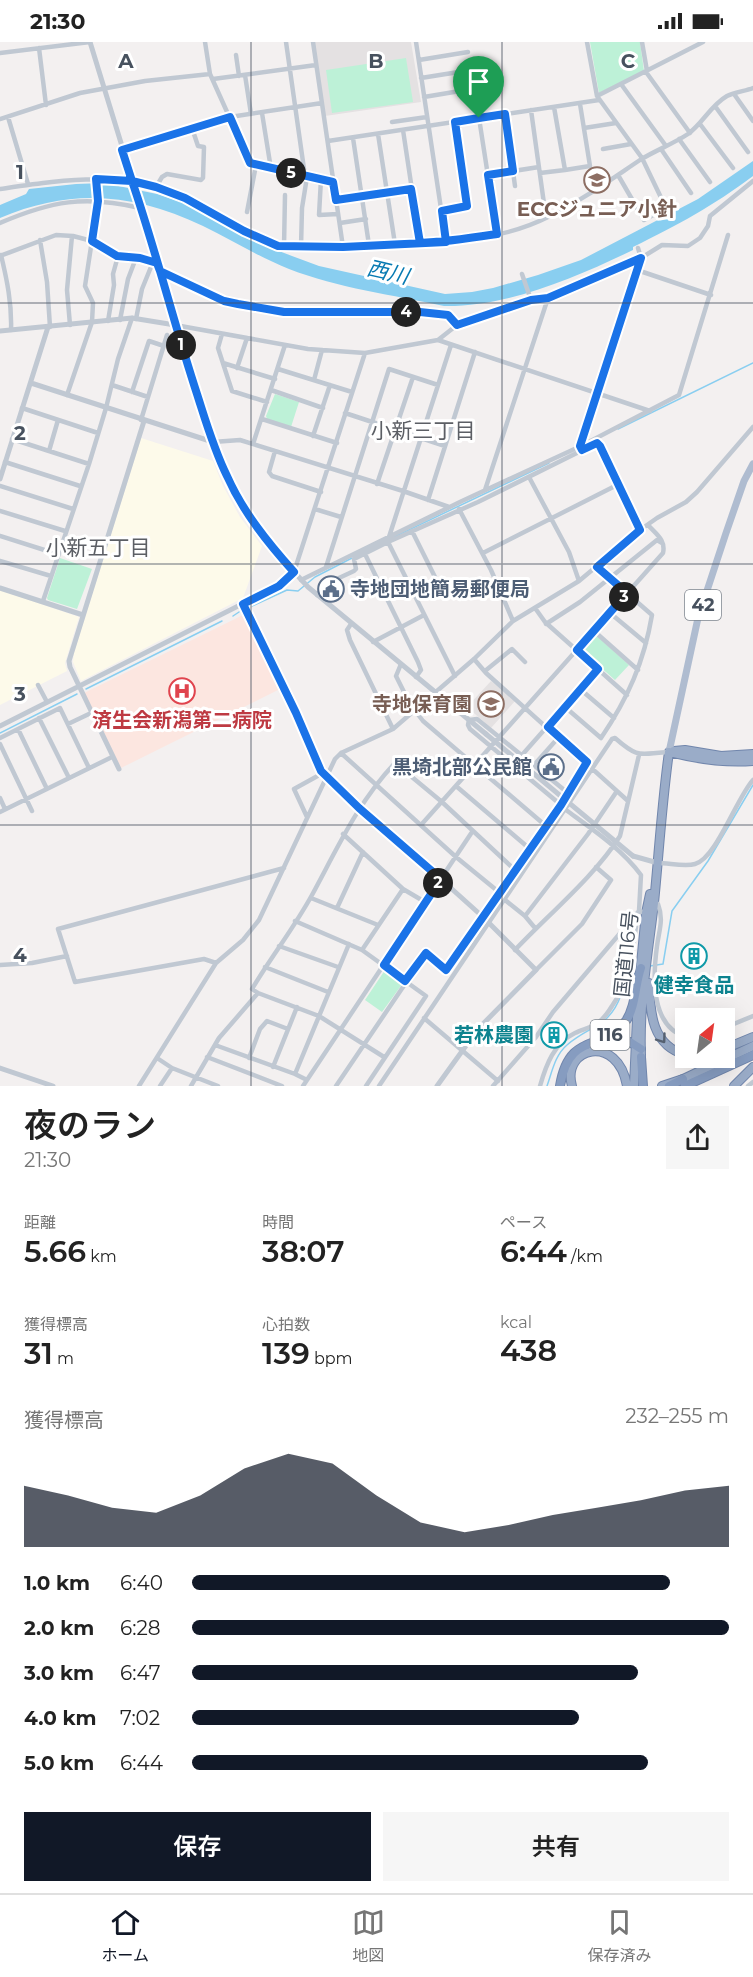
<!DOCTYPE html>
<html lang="ja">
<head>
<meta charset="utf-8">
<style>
	:root { --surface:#fff; --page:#f6f6f6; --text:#222; --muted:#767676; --line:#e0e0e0; --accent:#111827 }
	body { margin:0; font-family:Montserrat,"Noto Sans JP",sans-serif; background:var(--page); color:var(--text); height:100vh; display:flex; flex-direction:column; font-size:22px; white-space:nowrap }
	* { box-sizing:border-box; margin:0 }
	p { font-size:20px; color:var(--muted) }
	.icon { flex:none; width:33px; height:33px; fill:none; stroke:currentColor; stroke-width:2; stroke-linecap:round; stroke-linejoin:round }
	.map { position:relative; height:1044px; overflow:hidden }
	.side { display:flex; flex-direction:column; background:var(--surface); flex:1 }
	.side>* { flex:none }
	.needle { width:39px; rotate:29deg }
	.tools { position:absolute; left:675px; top:966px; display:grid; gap:12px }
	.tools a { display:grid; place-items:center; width:60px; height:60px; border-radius:0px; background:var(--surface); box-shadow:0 6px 24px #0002; font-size:30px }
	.pin { position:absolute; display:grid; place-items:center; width:51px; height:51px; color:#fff; margin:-62px -26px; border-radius:50% 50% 50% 0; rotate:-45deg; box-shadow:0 0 6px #0007 }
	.pin .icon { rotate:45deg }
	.km { position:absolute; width:30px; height:30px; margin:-15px; border-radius:50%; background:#222; color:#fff; font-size:16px; line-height:30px; text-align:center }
	.round { display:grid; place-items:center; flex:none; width:63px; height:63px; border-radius:0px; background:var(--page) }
	.head { display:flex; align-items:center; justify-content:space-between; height:102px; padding:0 24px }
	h1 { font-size:33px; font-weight:600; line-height:45px }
	.metrics { display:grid; grid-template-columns:repeat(3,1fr); gap:9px; height:102px; padding:6px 24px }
	.metrics div { display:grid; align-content:center }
	.metrics b { font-size:30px; font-weight:600 }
	.metrics small { font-size:16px; font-weight:400 }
	.metrics p { font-size:16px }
	.chart { height:168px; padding:12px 24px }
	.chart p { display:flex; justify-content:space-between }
	.chart svg { width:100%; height:108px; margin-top:6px; fill:var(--accent); opacity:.7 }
	.action { display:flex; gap:12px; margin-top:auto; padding:12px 24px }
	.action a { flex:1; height:69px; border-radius:0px; background:var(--accent); color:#fff; font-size:24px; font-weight:600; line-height:69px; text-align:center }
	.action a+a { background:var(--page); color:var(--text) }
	ul { padding:0 24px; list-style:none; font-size:20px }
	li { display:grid; grid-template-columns:96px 72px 1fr; align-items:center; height:45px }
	li i { height:15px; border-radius:8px; background:var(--accent) }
	.status { display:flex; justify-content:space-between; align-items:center; height:42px; padding:0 30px; background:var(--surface); direction:ltr }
	.status svg { height:16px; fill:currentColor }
	.tab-bar { display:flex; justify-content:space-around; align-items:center; height:84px; border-top:2px solid var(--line); background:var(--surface); font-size:16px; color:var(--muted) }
	.tab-bar a { display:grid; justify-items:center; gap:3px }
	.tab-bar .selected { color:var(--accent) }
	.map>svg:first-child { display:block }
	.commercial { fill:#fdfaea }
	.education { fill:#e4e1e2 }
	.medical { fill:#fce6e0 }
	.green { fill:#bdf1d7 }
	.water { fill:#89cef0 }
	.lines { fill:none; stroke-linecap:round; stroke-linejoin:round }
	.stream { stroke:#89cef0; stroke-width:1.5 }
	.trunk-casing { stroke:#7186ac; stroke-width:10 }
	.motorway-casing { stroke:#7186ac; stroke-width:10 }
	.minor { stroke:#c0c8d2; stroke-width:4.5 }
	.tertiary { stroke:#c0c8d2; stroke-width:5 }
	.primary { stroke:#afbcd0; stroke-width:7 }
	.trunk { stroke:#9aacc8; stroke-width:8 }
	.motorway { stroke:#869cc0; stroke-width:8 }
	.tertiary-bridge { stroke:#c0c8d2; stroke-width:5 }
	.oneway { stroke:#586373 }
	.route-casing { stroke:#fff; stroke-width:12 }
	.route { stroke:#1a73e8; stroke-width:8 }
	.grid { fill:none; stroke:#47515e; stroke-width:1.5; stroke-opacity:0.55 }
	.labels { text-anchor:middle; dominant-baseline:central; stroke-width:6; stroke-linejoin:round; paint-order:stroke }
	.shield { fill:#fff; stroke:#7e858e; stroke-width:1.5 }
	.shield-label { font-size:18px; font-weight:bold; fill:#47515e }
	.education-label { font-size:20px; font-weight:bold; fill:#785e54; stroke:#fff }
	.service-label { font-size:20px; font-weight:bold; fill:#4e5e75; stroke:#fff; text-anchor:start }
	.health-label { font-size:20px; font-weight:bold; fill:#be3a42; stroke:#fff }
	.street-label { font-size:20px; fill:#47515e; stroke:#fff }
	.culture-label { font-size:20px; font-weight:bold; fill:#0d838f; stroke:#fff }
	.water-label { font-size:21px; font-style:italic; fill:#077ab2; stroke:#fff }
	.neighbourhood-label { font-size:21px; fill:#5c5f65; stroke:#fff }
	.grid-label { font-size:20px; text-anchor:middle; font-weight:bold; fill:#47515e; stroke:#fff; stroke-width:6; stroke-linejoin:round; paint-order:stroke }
</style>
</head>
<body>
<div class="status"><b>21:30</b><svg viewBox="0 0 49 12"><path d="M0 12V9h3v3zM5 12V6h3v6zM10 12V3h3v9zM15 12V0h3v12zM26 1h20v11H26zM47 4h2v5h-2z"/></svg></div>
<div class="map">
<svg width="753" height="1044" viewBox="0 0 753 1044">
	<rect width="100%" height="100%" fill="#f3f0f0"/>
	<path class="commercial" d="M141,396L213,419L223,444L240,475L262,504L243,556L81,639L73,620L74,610Z
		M0,548L79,575L65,621L67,629L0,663Z"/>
	<path class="education" d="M314,0H411L421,60L325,74Z
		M491,639L515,659L491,686L467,665Z"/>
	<path class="medical" d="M243,573L280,647L121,726L84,651Z"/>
	<path class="green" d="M590,0H640L644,29L599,51Z
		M406,16L413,60L332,71L326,28Z
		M275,352L299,360L291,385L267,377L266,374Z
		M60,516L92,527L77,567L48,558L47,556Z
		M596,593L629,623L615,638L582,609Z
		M385,928L402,938L403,941L382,970L365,958Z"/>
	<path class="water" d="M753,119V134C713,164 678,183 633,205V208C577,235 508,265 444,264C393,253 338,246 289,227C259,215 232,198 203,184C132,151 72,146 0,176V163L26,152L29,147L76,142L104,141L157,152L184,161L266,204L292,214L319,224L445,252L472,250L493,246L538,233L581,218L698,157Z"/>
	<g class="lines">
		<path class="stream" d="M618,387L753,321
			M394,495L549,421
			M252,564L287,548L298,549L315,535L352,516
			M233,574L239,570
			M86,647L222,579
			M0,691L77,652
			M650,924L663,922L672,869L708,819L753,743
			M627,941L636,931
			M547,1044C552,1030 555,1013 567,1003C590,983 609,986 621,953"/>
		<g class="trunk-casing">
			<path id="trunk" d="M674,709L685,708L721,714L753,712
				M669,710C696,717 725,721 753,719
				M640,932L646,871L650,852
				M649,941C650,971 652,1004 686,1013
				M724,1007L753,995
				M641,1013C639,962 648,911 654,861C659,810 662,760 669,710
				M572,1044C561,1005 618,991 627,1044
				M634,1044L638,953
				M662,1044L683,1037L753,1004
				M734,1044L753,1025"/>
		</g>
		<g class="motorway-casing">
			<path id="motorway" d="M602,998L630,1000L641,1007
				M641,1015L643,1044
				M560,1044C569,988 604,1010 626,979C636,964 635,943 641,926
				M669,1044L683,1037
				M685,1044L753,1013"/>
		</g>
		<path class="minor" d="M205,0L210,32L250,121L333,140
			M286,0L305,134
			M313,0L343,205
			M416,0L446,200
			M587,0L597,54L642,116L666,166L644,178L618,133
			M642,0L647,29
			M39,6L46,63
			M0,11L90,0
			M236,13L239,34
			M419,18L468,10
			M646,30L690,91
			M245,33L251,72
			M421,36L471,28
			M213,37L316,23
			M621,42L666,104
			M734,52L753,79
			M597,54L703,0
			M424,55L466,48
			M715,64L748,110
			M554,65L565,128L590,124L580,62
			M531,68L546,176
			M262,71L271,127
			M505,72L515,144
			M8,75L28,142
			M479,76L497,192
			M0,77L80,51L145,39L210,32
			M392,80L427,75
			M700,82L733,126
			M584,86L616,81
			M403,88L420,201
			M378,92L395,202
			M353,96L369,203
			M679,97L710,140
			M328,99L599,58
			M603,107L631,102
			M661,107L691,151
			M122,108L230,75L322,61
			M540,131L565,128
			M488,133L539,125
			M321,137L319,173L338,172
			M156,145L162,135L167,132L201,138L203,136L204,105L198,104L192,86
			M0,147C62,138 129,127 187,157C215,171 248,198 279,204C307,210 350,204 379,203C435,201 497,201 548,175C581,159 610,138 640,118C656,108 673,102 688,92C703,81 711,63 727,54C735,50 745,49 753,46
			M336,158L411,147
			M442,169L467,164L455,80
			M247,170L256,123
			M0,181C51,159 85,153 140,166
			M340,181L366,177
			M40,198L47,240L50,285
			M284,205L285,153
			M301,205L302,166L307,135
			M1,213C7,238 12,262 11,288
			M0,214L56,193L73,194L92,199L117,214L140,216L157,221
			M637,228L711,253
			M160,229L224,259L238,262L284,270H420L448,273L457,283
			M522,232L531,258
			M136,277L142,247L153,220
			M120,278L128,237L136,216
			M108,279L114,243L113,232L118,214
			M92,280L93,261L85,244L98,159L96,137
			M70,283L67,248L72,194
			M175,283L308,307L365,311L438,298L457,283L531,258L548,256L641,216L662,203L688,204L700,196L708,184L710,174L753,139
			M222,292L218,306L232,349L267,360
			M438,298L650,369
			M223,321L275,337
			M237,326L247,296
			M278,327L352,350
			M314,338L322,308
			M112,343L148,355
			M271,348L323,366
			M132,350L149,299L164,304
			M67,353L92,280
			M22,366L98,391
			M345,371L445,404
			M262,377L337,401
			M141,378L167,293
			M313,394L330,343
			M12,397L89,422
			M213,400L240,398L403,449L449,465
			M253,402L285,303
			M581,403L637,228L641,216L638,206
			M49,409L58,378
			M275,409L269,430L272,434L321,450
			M5,420L80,444
			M529,435L569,510L579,539
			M377,442L413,335
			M0,444L73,467
			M485,448L548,256
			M428,458L475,310
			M315,467L341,475
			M459,467L491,528L513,579
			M0,469L65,489
			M412,489L440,545
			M0,494L57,512
			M389,495L451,303
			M483,511L619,442
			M365,512L418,620L421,628L416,635
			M0,519L51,534
			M326,525L389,327L438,343
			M294,530L365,311
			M301,538L462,459L581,404L679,353L728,193
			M317,553L326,542L354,529L356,527L354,517L388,500
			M43,559L89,422L106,366L118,317L132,276
			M535,566L545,580L627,653
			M610,571L646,601
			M351,582L347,588L350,598L393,687
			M546,582L580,560L657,498L662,501
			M594,589L638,628
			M373,600L424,573
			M474,617L486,631L628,759
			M401,622L396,634L410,662L423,679L546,784
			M485,629L512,607L525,620
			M455,634L388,500L478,460L597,401L600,404L640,488
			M38,643L47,660
			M580,647L614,676
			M565,665L601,696C628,656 644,620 652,573L597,525
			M39,676L69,736
			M68,682L91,671
			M18,687L47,747
			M0,696L60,666L89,726
			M0,702L32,769
			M341,711L456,815L500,851
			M522,713L598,627
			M534,723L558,696
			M456,744L530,807
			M0,756L5,767
			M561,763L470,687L468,683L469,678L477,677L568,751
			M566,768C592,787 622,807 641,833L639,869
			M0,770L112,715
			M307,775L294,747L323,731
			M421,783L663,511C666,498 656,492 648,483
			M343,792L403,847L425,860
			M658,821C669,821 685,825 695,822C716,817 737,755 753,738
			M311,856L378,883
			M505,858L525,874L535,886
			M654,861L658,862C664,878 659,888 657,904C653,933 650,984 686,995
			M337,866L363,810
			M525,874L588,792L617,749
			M295,879L362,908L426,954L366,1044
			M279,904L338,925
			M362,908L403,847
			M515,908C548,873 595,834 620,794L639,713
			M216,921L204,917L75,940L58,887L284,826
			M0,923L32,921L67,914
			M265,925L328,950
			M536,928L582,882L611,838L596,825
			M424,976L498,1039
			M724,986L753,974
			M215,1003L295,1032
			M207,1015L282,1044
			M384,1015L319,974L258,951L252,947C271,915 294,886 312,853C337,807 358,760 395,721L442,760L515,828
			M157,1016L172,1026L218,1044
			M249,1016L260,987L267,979L288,987
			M273,1025L297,965
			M307,1038L295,1032L349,902
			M139,1044L216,921L243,898L259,878L335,717L341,711L393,687L474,617L513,579L579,539L640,488L657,476L686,460L697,450L753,385
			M160,1044L172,1026
			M191,1044L219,996L258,951
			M303,1044L472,790
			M336,1044L426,911L446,928L561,763L587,720
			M379,1044L612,697L615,696C640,718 640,711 669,710
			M493,1044L536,995L553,970L639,869L646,871
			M540,1044C546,1023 554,1001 575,991C583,987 594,985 600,979C605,975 609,969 612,964C631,937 631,916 636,885L633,878
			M748,1044L753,1040"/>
		<path class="tertiary" d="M90,0L145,179L175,283L213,400L227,434L244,465L274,508L308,545L486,692
			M0,289L132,276L175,283
			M31,341L213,400
			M0,437L48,285
			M0,546L83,573
			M243,562L296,671L316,721L323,731L483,875L536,928L478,987L437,1044
			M0,684L270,548L284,540L294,530
			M119,727L70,625L69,619L144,379
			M633,814L658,821
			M0,1026L53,1044"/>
		<path class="primary" d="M669,710L698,576L726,491L744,439L753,422"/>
		<use href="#trunk" class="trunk"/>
		<use href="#motorway" class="motorway"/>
		<path class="tertiary-bridge" d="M486,692L633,814"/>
	</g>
	<defs><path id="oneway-chevron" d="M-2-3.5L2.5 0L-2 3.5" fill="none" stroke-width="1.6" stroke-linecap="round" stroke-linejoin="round" transform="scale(1.5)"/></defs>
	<use class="oneway" href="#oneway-chevron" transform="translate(662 997) rotate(54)"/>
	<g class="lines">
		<g class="route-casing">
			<path id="route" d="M479,76L455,80L467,164L442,169L446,200L343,205L278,204L244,189L185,156L156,145L132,139C156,209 174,282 197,352C206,380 214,408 227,434C243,470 268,501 294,530L279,544L243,562L296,671L321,729L359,766L441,837L384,923L405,939L426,911L446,928L561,763L587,720L548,685L598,627L577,608L627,551L597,525L640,488L600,404L597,401L582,408L580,404L641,216L548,256L531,258L457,283L448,273L420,270H284L238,262L224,259L160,229L157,221L140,216L117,214L92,199L98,159L96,137L132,139L122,108L230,75L250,121L333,140L336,158L411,147L420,201C446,200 471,196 497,192L488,133L513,129L505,72L479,76"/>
		</g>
		<use href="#route" class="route"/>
	</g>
	<path class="grid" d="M251,0V1044M502,0V1044M0,261H753M0,522H753M0,783H753"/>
	<defs>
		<g id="school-ring" transform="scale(1.35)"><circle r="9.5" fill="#fff" stroke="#8d6e63" stroke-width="1.5"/><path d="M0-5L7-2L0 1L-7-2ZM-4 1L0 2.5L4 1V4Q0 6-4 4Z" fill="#8d6e63"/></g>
		<g id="civic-ring" transform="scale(1.35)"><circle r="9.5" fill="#fff" stroke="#5c6f8a" stroke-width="1.5"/><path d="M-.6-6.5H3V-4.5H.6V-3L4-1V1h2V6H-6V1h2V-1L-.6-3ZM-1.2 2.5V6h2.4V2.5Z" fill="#5c6f8a"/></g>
		<g id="hospital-ring" transform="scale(1.35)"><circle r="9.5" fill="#fff" stroke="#e0444e" stroke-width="1.5"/><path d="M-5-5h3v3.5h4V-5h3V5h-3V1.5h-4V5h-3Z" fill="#e0444e"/></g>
		<g id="building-ring" transform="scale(1.35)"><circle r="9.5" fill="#fff" stroke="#0f9aa8" stroke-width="1.5"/><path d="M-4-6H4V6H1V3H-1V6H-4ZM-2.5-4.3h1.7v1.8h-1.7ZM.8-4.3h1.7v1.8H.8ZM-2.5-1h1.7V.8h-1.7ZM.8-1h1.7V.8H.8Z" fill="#0f9aa8"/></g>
	</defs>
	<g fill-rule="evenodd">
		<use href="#school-ring" x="597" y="138"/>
		<use href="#civic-ring" x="331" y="547"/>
		<use href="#hospital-ring" x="182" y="649"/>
		<use href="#school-ring" x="491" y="662"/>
		<use href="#civic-ring" x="551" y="725"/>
		<use href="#building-ring" x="694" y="914"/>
		<use href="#building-ring" x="554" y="993"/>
	</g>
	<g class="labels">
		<g class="shield">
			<rect x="685" y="548" width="36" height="30" rx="4.5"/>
			<rect x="590.5" y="978" width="39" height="30" rx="4.5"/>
		</g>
		<g class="shield-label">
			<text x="703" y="563">42</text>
			<text x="610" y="993">116</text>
		</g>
		<g class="education-label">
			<text x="597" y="167">ECCジュニア小針</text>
			<text x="472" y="662" text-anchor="end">寺地保育園</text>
		</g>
		<g class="service-label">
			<text x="350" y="547">寺地団地簡易郵便局</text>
			<text x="532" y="725" text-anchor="end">黒埼北部公民館</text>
		</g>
		<g class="health-label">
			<text x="182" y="678">済生会新潟第二病院</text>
		</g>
		<g class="street-label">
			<text transform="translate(626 912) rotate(-84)">国道116号</text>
		</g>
		<g class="culture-label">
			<text x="694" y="943">健幸食品</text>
			<text x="534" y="993" text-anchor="end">若林農園</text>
		</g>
		<g class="water-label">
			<text transform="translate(388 230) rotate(13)">西川</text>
		</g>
		<g class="neighbourhood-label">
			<text x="423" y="388">小新三丁目</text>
			<text x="98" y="505">小新五丁目</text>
		</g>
	</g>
	<g class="grid-label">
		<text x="126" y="26">A</text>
		<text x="376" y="26">B</text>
		<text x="628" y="26">C</text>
		<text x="20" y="137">1</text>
		<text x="20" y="398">2</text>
		<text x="20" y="659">3</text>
		<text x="20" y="920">4</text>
	</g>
</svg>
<div class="tools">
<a><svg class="needle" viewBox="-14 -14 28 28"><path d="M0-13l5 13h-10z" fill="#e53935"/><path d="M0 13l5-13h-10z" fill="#767676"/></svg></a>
</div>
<div class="pin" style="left:479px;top:76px;background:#1e9e55"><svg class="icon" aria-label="arrive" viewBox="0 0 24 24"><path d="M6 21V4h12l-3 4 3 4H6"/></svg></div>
<b class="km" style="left:181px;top:303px">1</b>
<b class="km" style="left:438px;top:841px">2</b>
<b class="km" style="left:624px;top:555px">3</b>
<b class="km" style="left:406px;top:270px">4</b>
<b class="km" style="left:291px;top:131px">5</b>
</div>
<section class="side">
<div class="head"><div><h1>夜のラン</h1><p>21:30</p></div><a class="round"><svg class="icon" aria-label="share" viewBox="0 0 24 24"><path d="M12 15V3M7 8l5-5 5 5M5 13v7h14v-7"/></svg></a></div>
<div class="metrics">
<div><p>距離</p><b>5.66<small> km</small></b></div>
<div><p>時間</p><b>38:07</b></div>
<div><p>ペース</p><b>6:44<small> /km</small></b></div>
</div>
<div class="metrics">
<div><p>獲得標高</p><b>31<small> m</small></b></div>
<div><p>心拍数</p><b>139<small> bpm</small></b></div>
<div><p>kcal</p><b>438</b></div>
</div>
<div class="chart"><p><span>獲得標高</span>232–255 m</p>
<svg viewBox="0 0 160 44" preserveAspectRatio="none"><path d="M0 44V19L10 23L20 28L30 30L40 23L50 12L60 6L70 10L80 23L90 34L100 38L110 35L120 31L130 28L140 25L150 21L160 19V44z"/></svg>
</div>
<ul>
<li><b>1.0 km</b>6:40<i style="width:89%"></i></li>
<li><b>2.0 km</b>6:28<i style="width:100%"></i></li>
<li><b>3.0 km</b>6:47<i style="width:83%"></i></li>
<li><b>4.0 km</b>7:02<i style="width:72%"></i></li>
<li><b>5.0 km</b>6:44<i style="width:85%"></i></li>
</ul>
<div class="action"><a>保存</a><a>共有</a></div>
</section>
<nav class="tab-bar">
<a class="selected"><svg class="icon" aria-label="home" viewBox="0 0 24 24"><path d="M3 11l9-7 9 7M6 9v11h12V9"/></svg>ホーム</a>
<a><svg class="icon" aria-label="map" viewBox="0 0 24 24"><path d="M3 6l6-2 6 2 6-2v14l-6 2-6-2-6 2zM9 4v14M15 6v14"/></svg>地図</a>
<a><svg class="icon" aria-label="saved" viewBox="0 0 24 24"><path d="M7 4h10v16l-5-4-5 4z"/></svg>保存済み</a>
</nav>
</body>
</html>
